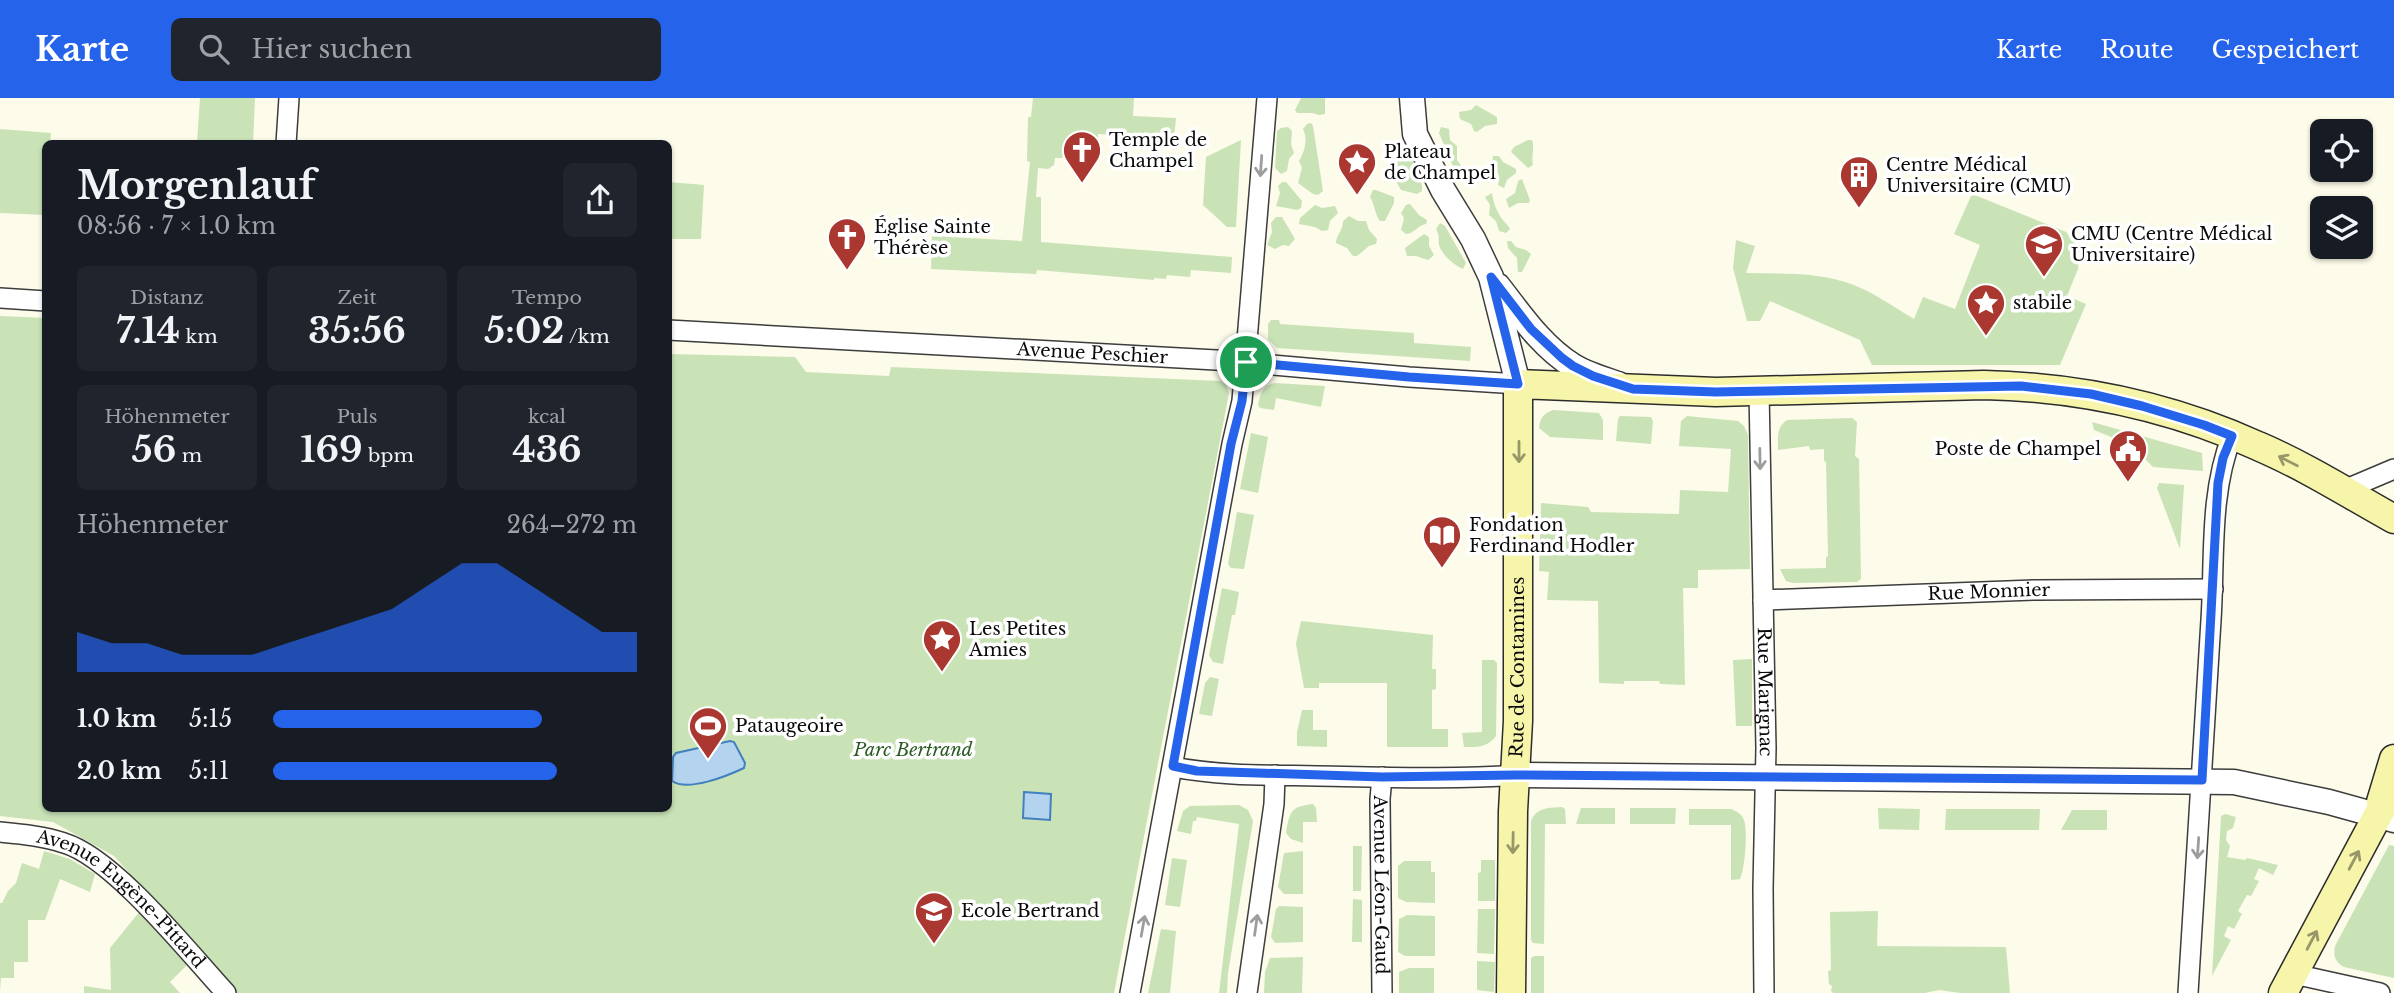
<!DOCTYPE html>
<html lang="de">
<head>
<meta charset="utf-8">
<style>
	:root { --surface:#171b24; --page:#20242c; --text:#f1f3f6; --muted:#9ea1a6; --accent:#2563eb }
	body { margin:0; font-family:"Libre Baskerville",serif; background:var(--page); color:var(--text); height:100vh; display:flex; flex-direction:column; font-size:26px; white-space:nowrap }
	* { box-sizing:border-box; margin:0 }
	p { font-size:23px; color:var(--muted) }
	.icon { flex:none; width:38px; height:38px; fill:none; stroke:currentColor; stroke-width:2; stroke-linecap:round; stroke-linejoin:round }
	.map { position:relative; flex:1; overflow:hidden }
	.sheet { position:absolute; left:42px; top:42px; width:630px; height:672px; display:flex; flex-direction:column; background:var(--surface); border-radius:10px; box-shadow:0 2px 5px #0004 }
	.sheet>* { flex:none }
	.buttons { position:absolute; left:2310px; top:21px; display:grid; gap:14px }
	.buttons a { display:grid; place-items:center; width:63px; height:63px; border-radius:10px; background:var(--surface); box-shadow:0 2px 5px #0004; font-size:35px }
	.pin { position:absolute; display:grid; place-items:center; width:60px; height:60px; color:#fff; margin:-30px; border:4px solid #fff; border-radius:50%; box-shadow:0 2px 7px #0007 }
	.round { display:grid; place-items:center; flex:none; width:74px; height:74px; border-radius:10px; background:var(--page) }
	.head { display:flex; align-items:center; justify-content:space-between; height:119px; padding:0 35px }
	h1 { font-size:38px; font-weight:700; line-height:52px }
	.stats { display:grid; grid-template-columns:repeat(3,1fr); gap:10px; height:119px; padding:7px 35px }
	.stats div { display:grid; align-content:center; border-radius:10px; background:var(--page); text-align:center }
	.stats b { font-size:35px; font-weight:700 }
	.stats small { font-size:19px; font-weight:400 }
	.stats p { font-size:19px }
	.chart { height:196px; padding:14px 35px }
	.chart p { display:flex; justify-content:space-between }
	.chart svg { width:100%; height:126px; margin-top:7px; fill:var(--accent); opacity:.7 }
	ul { padding:0 35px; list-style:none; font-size:23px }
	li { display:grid; grid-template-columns:112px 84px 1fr; align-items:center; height:52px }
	li i { height:18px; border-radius:9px; background:var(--accent) }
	header { display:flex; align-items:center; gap:42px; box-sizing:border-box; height:98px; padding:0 35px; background:var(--accent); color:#fff }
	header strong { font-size:33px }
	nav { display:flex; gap:38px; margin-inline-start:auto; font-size:24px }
	.search { width:490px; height:63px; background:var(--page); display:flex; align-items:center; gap:18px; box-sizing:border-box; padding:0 24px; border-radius:10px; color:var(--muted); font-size:26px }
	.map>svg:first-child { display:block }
	.green { fill:#c9e3b7 }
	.water { fill:#b3d3ef; stroke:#4280be; stroke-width:2 }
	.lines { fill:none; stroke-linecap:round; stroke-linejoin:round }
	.minor-casing { stroke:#3d3d3d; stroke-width:22 }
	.tertiary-casing { stroke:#3d3d3d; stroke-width:27 }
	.secondary-casing { stroke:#2c2c2c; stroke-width:31 }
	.minor { stroke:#fff; stroke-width:19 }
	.tertiary { stroke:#fff; stroke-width:24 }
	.secondary { stroke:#f6f5aa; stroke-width:28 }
	.oneway { stroke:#9d9d9d }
	.oneway2 { stroke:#98976a }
	.route-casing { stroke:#fff; stroke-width:14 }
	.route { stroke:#2563eb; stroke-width:9 }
	.labels { text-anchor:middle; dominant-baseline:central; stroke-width:7; stroke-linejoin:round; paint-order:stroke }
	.poi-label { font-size:18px; fill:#0a0a0a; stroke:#fff; text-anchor:start }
	.street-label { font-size:18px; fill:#0a0a0a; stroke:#fff }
	.park-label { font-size:18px; font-style:italic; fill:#285a22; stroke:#fff }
</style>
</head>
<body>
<header>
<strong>Karte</strong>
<div class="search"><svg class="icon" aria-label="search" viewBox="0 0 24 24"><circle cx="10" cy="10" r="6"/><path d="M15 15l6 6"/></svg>Hier suchen</div>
<nav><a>Karte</a><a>Route</a><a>Gespeichert</a></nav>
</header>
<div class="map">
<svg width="2394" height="895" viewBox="0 0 2394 895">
	<rect width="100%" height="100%" fill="#fdfbe9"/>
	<path class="green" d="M200,0H255L253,45H197Z
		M1033,0H1134L1133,18L1176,20L1174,41L1122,38L1121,41L1115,40V37L1098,36L1096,62H1089L1085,56L1066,54L1062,60H1055L1054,67L1048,71L1038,70L1036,99H1041V144L1232,159L1231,175L1191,172L1190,179L1167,177L1166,181L1154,180V182L1037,172L1036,176L931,171L932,138L1022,143L1030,64L1027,63L1028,19H1031Z
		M1301,0H1325V16L1319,17L1312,15H1297L1295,12Z
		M1476,7L1497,19V26L1485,28L1477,34L1474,33L1471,26L1460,21L1459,14L1471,12Z
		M1311,25L1313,28L1323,93L1318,97L1313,96L1298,85L1302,70L1299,63C1305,53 1308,42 1303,31L1307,26Z
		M1288,29L1292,33L1291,46L1294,55L1289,61L1287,73L1281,76L1275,70L1277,33L1281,30Z
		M1441,29L1449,31L1450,42L1457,48V62L1462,69L1459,73H1455L1439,35Z
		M0,31L51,35L50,45L46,46L45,117L0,115Z
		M1241,42L1236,129H1227L1203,107L1206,59Z
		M1528,42H1532C1535,49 1531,59 1533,67L1528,70L1511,54L1514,49Z
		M1404,48L1409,51L1422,87V93L1417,96L1401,92L1397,85L1399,77L1395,64Z
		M1493,58H1499L1503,64L1516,71V75L1507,82L1504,90L1498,87L1499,78L1492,64Z
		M1522,81L1530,102L1529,105H1518L1509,110L1506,101L1515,95L1518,83Z
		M669,84L704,87L701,141H669Z
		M1282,84H1286L1302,103L1301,110L1297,112L1276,108L1280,95L1278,88Z
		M1373,92H1376L1394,99V105L1385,123H1380C1375,117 1375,107 1370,99Z
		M1492,95C1493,104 1497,115 1503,122C1505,125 1508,127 1510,131L1506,135L1499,133L1496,123L1489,117L1490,107L1485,99Z
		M1972,96L2066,134L2080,152L2078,171L2067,198L2086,206L2060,267H1872L1860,242L1770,203L1760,223H1747L1733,170L1736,142L1755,148L1746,175C1779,176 1813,174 1845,184C1869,191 1892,208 1914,221L1923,199L1955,211L1980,147L1954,136Z
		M1410,106L1419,117L1427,122L1426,126C1418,127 1414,136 1406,136L1401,132L1404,120L1401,115L1406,107Z
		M1315,107L1322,110L1335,108L1338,115L1330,123L1328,132L1322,133L1315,129L1299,126L1300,120Z
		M1349,118L1358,123H1366L1369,132L1377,141L1376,146L1369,148L1357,158H1353L1347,150L1336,145C1336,137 1343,133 1343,123Z
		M1276,119H1282L1295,141L1289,148L1283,147L1275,151L1267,147L1272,134L1271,125Z
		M1440,125L1445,128L1466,165L1463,171C1454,167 1442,157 1439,147C1438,140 1440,138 1436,131Z
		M1424,136L1429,139V148L1434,157L1428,162L1416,158H1407L1405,150Z
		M1507,143H1511L1516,149L1526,152L1531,156L1522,174H1518L1517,160L1508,150Z
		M0,218L45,220L46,710H668L669,256L795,259L806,274L889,278L891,269L1221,283L1226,287L1229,295L1114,895H237L114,758L53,724L0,718Z
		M1271,222H1279L1280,226L1414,235V245L1471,249L1470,263L1277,250L1268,241V226Z
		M1275,285L1325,288L1321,309L1276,300L1274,312L1260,310L1258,307C1261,294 1262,288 1275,285Z
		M1553,312L1599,315L1603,322V342L1550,339L1539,330C1540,320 1543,316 1553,312Z
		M1620,318L1651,319L1653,323L1651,346L1616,343L1618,321Z
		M1687,318L1738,323L1744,328L1748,337L1750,471L1698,472V490H1683L1685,587L1660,586L1659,583H1624V586L1599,585L1598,503L1547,502L1549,474L1539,473L1541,405L1588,409L1591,414L1679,416L1680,392L1728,394L1731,351L1679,348L1681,323Z
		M1852,320L1857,324L1855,358L1859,361L1861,481L1857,484L1793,485L1786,483L1780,471L1826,470V459L1828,458L1826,364L1824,363V351L1810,352L1809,348L1778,352C1778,339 1776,330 1787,322Z
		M2092,324L2202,355L2203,373L2153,369L2138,354L2121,343L2094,332Z
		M1251,335L1268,339L1258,395L1240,391Z
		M2159,385L2184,387L2180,451L2157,390Z
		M1237,414L1254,417L1244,471L1231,470L1228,466Z
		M1222,490L1239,494L1235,517H1232L1223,566L1213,564L1209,557Z
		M1301,523L1433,537L1432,571H1436V591L1432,592V631H1448V649H1387V585H1319V590H1304L1296,546Z
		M1752,561V628H1736L1733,562Z
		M1482,562H1494L1497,565L1496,638C1487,650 1477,649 1464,649L1462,635L1482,634Z
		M1210,579L1219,581L1212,618L1199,616L1205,585Z
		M1302,612H1313V632H1327V649L1297,648V634Z
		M1313,706L1316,710L1317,724H1303V745L1291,741L1286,735C1290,713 1290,709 1313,706Z
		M1239,707L1248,712L1253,723L1228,875L1227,895H1219L1239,726L1197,719L1196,723H1193L1191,736L1177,733L1183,713L1190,708Z
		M1562,709L1565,711L1566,726H1545L1544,846L1533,845L1531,842V723C1537,709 1548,710 1562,709Z
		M1581,710H1615V726H1576Z
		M1630,710H1676L1675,726H1630Z
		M1878,710L1920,711L1919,732L1879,731Z
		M1689,711H1731C1736,713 1742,716 1744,722C1748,735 1745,769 1740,781L1731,782V727H1689Z
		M1946,711H2040L2039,732H1945Z
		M2072,712H2107V732H2061Z
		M2225,716L2236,719L2233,730L2227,733L2226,742L2230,748L2227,759L2245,762L2247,760L2278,767L2273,777L2259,770L2254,781L2259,783L2251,798L2247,797L2238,813L2242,816L2234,831L2228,828L2224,838L2231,842L2212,878L2221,718Z
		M2389,747L2394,748V880L2344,869C2335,864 2333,858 2335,848Z
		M1353,748H1362L1361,793H1353Z
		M44,753L70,761L95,776L90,794L60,781L45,822H28V864H14V880H1L0,892V805H2L8,793L16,785L22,765L39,771Z
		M1303,753V796H1284L1278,789L1284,755Z
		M1172,760L1187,762L1180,809L1165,807Z
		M1481,762H1495V803H1478V775L1481,774Z
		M1404,763H1431V774H1435V805L1406,804L1398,800V768Z
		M1353,801L1362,802V844H1352Z
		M1279,808L1303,809V844L1275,845L1271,839L1276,811Z
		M1478,811H1495L1494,856L1477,855Z
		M140,813L188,866L170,884L180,895H84V888L111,892L110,850Z
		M1878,813L1877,848L2006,849L2010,895H1960L1939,892L1925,895H1833L1831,893L1832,888L1829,886L1828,873L1831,872L1830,814Z
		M1407,817L1435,818V858H1405L1398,854L1399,821Z
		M1161,831L1176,833L1170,895H1148Z
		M1534,858H1544V895H1531V860Z
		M1303,859L1302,895H1264L1265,874L1270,860Z
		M1477,863L1495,864L1494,894L1477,892Z
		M1409,870H1434V895H1399V874Z"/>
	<path class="water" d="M730,643L734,644L745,665L744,670C727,678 688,694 672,683L673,659L676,655Z
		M1024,694L1051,696L1050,722L1023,720Z"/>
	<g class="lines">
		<g class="minor-casing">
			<g id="minor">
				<path d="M286,46L289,0"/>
				<path d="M0,200L46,203"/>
				<path id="s1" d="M668,232L1216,262L1409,279L1518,286"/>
				<path id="s2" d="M1759,293L1766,650L1763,790L1764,895"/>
				<path d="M2342,393L2394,371"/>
				<path id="s3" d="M1763,502L2035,492L2213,491"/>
				<path d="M1173,669C1220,678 1269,677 1317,678C1383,679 1450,682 1516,677"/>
				<path id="s4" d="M1382,679L1380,701L1382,895"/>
				<path id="s5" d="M0,734C21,736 44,738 64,745C114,760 189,855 226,895"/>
				<path d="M2294,876L2380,895"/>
				<path d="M1130,895L1232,346L1242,303L1267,0"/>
				<path d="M1247,895L1274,706L1275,677"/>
				<path d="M2188,895C2195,771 2203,647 2211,522C2215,461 2209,396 2232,338"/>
			</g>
		</g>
		<g class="tertiary-casing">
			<path id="tertiary" d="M1412,0L1415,36L1443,92L1473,141L1491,179L1518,286
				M1498,188C1520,216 1541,248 1573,268C1586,276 1603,281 1618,286
				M1516,677L2234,684L2329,704L2394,722"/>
		</g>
		<g class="secondary-casing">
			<g id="secondary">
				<path d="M2381,704L2394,661"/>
				<path id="s6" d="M1511,895L1513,713L1518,623V286L1716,294L1984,287C2078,289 2172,309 2258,348C2305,368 2349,396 2394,421"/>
				<path d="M2283,895L2394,687"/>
			</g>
		</g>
		<use href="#minor" class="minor"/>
		<use href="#tertiary" class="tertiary"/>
		<use href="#secondary" class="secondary"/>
	</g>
	<defs><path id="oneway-shaft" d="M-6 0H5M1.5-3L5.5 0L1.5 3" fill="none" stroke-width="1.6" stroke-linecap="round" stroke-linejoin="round" transform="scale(1.75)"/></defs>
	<g class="oneway">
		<use href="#oneway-shaft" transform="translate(1261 68) rotate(94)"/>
		<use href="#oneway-shaft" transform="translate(1760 361) rotate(89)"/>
		<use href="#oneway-shaft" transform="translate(2198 750) rotate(94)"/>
		<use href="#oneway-shaft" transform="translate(1256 827) rotate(-82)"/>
		<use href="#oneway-shaft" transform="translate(1143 828) rotate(-80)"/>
	</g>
	<g class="oneway2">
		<use href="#oneway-shaft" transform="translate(1519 354) rotate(90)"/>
		<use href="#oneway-shaft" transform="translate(2288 363) rotate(-153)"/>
		<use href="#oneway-shaft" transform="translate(1513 745) rotate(91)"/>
		<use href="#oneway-shaft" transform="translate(2354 762) rotate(-62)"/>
		<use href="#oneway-shaft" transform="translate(2312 842) rotate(-62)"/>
	</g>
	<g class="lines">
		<g class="route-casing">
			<path id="route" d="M1491,179L1531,231L1562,260L1573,268L1593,278L1633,291L1716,294L2021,288L2091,296L2142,308L2204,327L2232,338L2223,360L2218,385L2202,682L1516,677L1382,679L1197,673L1173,668L1231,346L1242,303L1246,264L1409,279L1518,286Z"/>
		</g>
		<use href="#route" class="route"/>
	</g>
	<defs>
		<g id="church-pin" transform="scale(2.0125)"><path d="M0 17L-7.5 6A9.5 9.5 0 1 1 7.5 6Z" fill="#ab3731" stroke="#fff"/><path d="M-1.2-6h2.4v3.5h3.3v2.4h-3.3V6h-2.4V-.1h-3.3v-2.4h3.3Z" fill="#fff"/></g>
		<g id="sight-pin" transform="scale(2.0125)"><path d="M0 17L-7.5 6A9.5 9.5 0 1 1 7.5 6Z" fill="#ab3731" stroke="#fff"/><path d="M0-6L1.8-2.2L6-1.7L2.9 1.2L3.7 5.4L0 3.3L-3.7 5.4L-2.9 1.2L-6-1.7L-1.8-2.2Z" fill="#fff"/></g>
		<g id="building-pin" transform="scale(2.0125)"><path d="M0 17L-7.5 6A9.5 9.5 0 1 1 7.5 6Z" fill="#ab3731" stroke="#fff"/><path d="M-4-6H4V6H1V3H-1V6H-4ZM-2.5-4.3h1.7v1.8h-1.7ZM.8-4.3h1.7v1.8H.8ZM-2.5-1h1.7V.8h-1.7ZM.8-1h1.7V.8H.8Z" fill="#fff"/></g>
		<g id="university-pin" transform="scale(2.0125)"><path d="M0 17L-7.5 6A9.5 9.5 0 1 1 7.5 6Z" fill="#ab3731" stroke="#fff"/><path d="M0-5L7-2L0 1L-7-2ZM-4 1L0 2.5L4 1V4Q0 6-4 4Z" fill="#fff"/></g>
		<g id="civic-pin" transform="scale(2.0125)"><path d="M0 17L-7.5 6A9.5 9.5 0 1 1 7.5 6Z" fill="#ab3731" stroke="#fff"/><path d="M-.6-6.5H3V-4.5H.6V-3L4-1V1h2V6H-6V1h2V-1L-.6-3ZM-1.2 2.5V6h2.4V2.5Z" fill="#fff"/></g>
		<g id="library-pin" transform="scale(2.0125)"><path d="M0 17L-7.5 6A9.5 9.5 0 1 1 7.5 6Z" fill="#ab3731" stroke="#fff"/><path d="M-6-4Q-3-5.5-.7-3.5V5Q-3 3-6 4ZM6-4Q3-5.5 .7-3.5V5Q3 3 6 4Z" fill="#fff"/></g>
		<g id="stadium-pin" transform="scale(2.0125)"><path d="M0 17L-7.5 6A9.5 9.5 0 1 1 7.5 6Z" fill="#ab3731" stroke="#fff"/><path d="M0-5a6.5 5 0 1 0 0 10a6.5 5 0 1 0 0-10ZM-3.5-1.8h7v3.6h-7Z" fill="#fff"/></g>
		<g id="school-pin" transform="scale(2.0125)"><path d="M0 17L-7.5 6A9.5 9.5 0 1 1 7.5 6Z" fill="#ab3731" stroke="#fff"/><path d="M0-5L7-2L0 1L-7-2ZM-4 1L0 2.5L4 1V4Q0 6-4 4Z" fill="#fff"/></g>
	</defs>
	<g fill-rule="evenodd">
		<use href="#church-pin" x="1082" y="52"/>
		<use href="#sight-pin" x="1357" y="64"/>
		<use href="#building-pin" x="1859" y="77"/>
		<use href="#church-pin" x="847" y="139"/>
		<use href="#university-pin" x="2044" y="146"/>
		<use href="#sight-pin" x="1986" y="205"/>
		<use href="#civic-pin" x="2128" y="351"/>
		<use href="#library-pin" x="1442" y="437"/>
		<use href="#sight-pin" x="942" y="541"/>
		<use href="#stadium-pin" x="708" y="628"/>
		<use href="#school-pin" x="934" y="813"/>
	</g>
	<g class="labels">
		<g class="poi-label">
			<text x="1109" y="42">Temple de<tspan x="1109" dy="21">Champel</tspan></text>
			<text x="1384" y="54">Plateau<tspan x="1384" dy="21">de Champel</tspan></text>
			<text x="1886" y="67">Centre Médical<tspan x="1886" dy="21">Universitaire (CMU)</tspan></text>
			<text x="874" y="129">Église Sainte<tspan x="874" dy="21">Thérèse</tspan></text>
			<text x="2071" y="136">CMU (Centre Médical<tspan x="2071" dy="21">Universitaire)</tspan></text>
			<text x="2013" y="205">stabile</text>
			<text x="2101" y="351" text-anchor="end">Poste de Champel</text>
			<text x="1469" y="427">Fondation<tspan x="1469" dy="21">Ferdinand Hodler</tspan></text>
			<text x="969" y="531">Les Petites<tspan x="969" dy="21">Amies</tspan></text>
			<text x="735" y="628">Pataugeoire</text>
			<text x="961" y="813">Ecole Bertrand</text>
		</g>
		<g class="street-label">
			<text stroke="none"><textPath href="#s1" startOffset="425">Avenue Peschier</textPath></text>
			<text stroke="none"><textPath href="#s3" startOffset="226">Rue Monnier</textPath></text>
			<text stroke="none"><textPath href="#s6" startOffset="326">Rue de Contamines</textPath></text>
			<text stroke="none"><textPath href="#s2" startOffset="301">Rue Marignac</textPath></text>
			<text stroke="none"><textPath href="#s4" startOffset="108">Avenue Léon-Gaud</textPath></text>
			<text stroke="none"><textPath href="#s5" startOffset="144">Avenue Eugène-Pittard</textPath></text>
		</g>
		<g class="park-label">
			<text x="913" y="652">Parc Bertrand</text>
		</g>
	</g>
</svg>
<div class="buttons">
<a><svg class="icon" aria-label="locate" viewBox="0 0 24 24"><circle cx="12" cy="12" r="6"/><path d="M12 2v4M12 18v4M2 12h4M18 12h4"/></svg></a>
<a><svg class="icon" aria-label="layers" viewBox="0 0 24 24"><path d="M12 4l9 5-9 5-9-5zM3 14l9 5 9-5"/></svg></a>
</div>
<div class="pin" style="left:1246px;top:264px;background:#1e9e55"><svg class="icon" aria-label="arrive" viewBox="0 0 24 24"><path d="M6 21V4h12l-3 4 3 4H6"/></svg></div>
<section class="sheet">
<div class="head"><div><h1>Morgenlauf</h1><p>08:56 · 7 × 1.0 km</p></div><a class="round"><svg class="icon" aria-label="share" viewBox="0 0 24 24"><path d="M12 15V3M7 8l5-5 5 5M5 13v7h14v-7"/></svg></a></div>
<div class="stats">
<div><p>Distanz</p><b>7.14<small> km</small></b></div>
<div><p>Zeit</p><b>35:56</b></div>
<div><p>Tempo</p><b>5:02<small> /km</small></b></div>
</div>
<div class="stats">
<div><p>Höhenmeter</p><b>56<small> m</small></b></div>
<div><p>Puls</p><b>169<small> bpm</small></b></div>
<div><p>kcal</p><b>436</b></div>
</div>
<div class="chart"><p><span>Höhenmeter</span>264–272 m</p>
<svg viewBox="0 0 160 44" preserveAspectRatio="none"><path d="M0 44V30L10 34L20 34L30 38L40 38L50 38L60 34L70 30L80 26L90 22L100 14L110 6L120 6L130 14L140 22L150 30L160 30V44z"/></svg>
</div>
<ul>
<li><b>1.0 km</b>5:15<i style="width:74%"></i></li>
<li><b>2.0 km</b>5:11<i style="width:78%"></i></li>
</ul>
</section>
</div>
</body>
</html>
